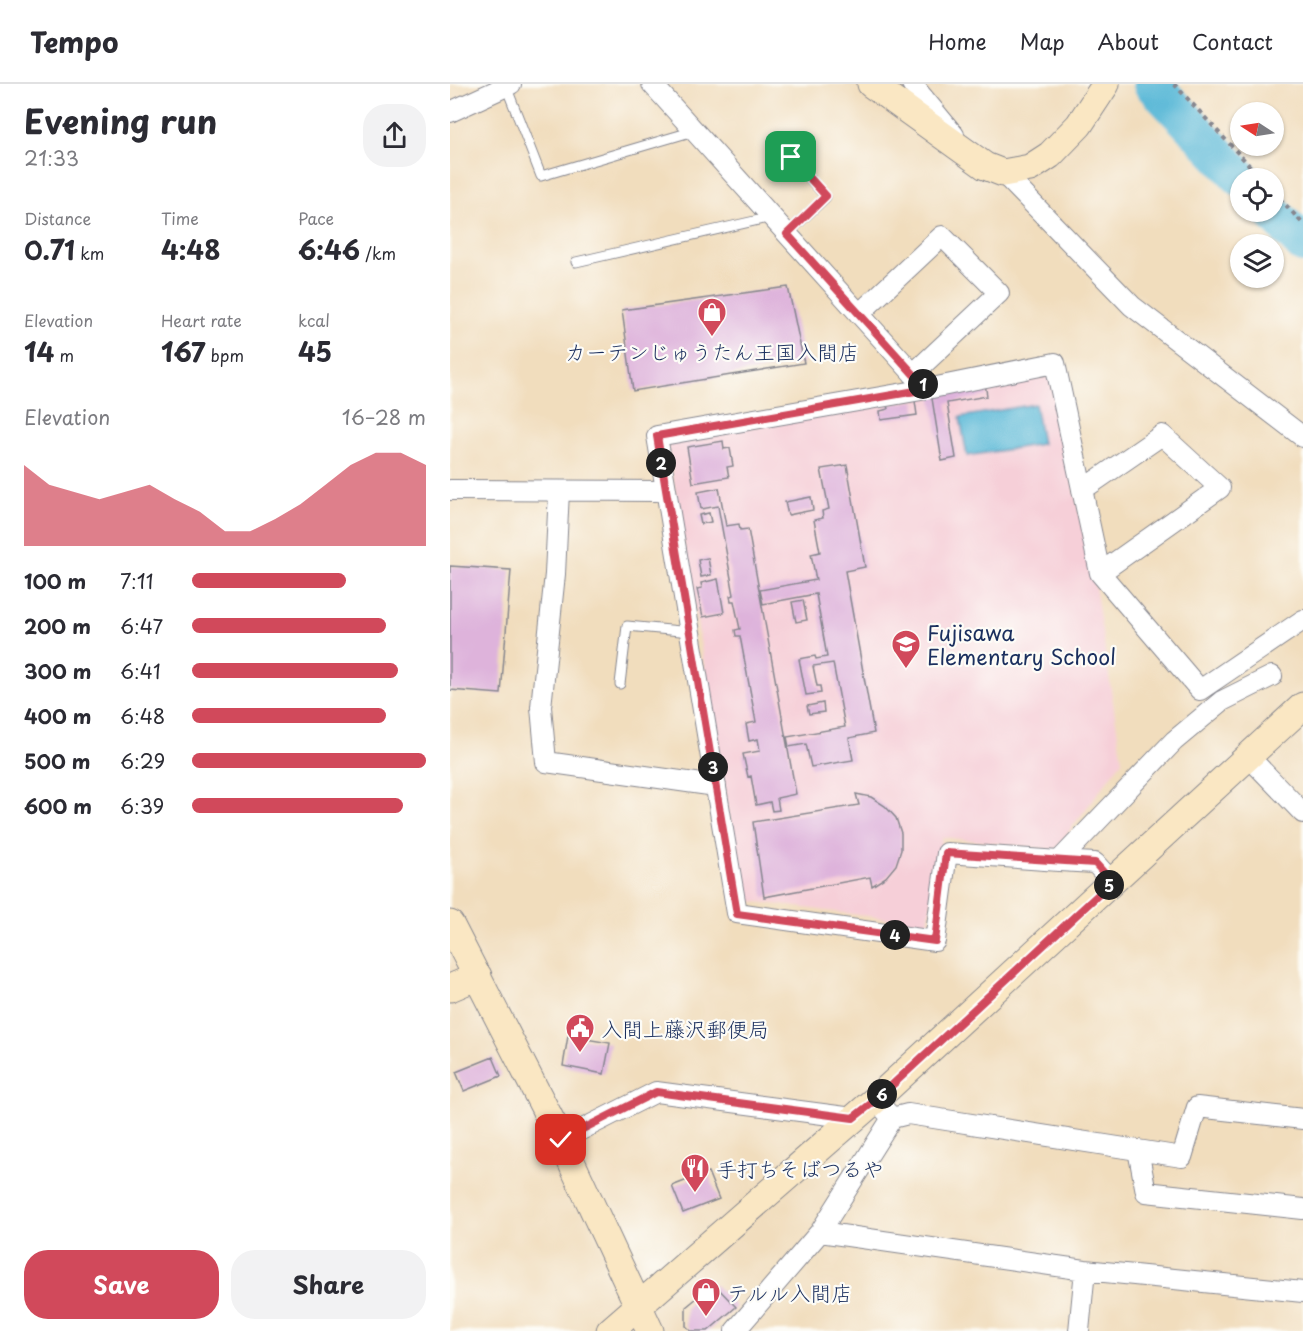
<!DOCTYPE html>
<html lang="en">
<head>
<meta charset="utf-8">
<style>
	:root { --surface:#fff; --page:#f2f2f3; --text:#2b2b33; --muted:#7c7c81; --line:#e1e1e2; --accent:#d1495b }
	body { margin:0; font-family:"Playpen Sans","Klee One",sans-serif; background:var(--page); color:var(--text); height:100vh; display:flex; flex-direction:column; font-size:22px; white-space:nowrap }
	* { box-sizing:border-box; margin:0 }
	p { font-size:20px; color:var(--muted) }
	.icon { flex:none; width:33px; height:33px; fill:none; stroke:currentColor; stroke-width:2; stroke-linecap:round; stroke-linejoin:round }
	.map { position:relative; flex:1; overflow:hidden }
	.details { display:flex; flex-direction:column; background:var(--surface); width:450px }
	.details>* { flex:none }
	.needle { width:39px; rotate:282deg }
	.tools { position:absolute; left:780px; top:18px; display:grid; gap:12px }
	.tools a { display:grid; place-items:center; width:54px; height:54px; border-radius:50%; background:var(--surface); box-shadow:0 2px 4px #0004; font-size:30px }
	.pin { position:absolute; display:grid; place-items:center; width:51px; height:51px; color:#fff; margin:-26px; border-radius:12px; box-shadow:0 3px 9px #0006 }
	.km { position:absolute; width:30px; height:30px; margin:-15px; border-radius:50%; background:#222; color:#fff; font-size:16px; line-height:30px; text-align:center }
	.round { display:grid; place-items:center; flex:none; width:63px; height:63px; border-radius:24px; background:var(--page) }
	.headline { display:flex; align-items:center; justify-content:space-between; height:102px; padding:0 24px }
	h1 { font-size:33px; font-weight:700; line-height:45px }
	.figures { display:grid; grid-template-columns:repeat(3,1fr); gap:9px; height:102px; padding:6px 24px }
	.figures div { display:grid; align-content:center }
	.figures b { font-size:26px; font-weight:700 }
	.figures small { font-size:16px; font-weight:400 }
	.figures p { font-size:16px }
	.chart { height:168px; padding:12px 24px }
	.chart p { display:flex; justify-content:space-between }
	.chart svg { width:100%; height:108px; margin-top:6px; fill:var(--accent); opacity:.7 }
	.button { display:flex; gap:12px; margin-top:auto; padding:12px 24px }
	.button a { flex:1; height:69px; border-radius:24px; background:var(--accent); color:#fff; font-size:24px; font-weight:700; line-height:69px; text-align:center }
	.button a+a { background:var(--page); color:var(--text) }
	ul { padding:0 24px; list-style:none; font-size:20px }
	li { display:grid; grid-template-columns:96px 72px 1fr; align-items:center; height:45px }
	li i { height:15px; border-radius:8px; background:var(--accent) }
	header { display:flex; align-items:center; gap:36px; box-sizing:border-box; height:84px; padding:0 30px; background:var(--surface); border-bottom:2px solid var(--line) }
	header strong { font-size:28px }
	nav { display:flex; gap:33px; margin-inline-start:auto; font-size:21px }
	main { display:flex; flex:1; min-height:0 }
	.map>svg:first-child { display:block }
	.built { fill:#f6cfd8 }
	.water { fill:#59b8d7; stroke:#3a749a; stroke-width:1.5 }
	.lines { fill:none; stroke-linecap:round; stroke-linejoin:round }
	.river { stroke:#59b8d7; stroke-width:38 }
	.building { fill:#deb3db }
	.lane-casing { stroke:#86868e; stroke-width:11 }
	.street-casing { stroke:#86868e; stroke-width:22 }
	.secondary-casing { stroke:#86868e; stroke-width:29 }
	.path { stroke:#86868e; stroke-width:4; stroke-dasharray:4.5 4.5; stroke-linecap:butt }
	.lane { stroke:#fff; stroke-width:9 }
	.street { stroke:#fff; stroke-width:20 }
	.secondary { stroke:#fae7c3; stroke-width:27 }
	.route-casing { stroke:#fff; stroke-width:12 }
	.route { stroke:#d1495b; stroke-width:8 }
	.labels { text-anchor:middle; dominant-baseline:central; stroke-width:4.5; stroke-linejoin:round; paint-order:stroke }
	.poi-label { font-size:21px; fill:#1b2f5e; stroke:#fdfcf7; text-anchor:start }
</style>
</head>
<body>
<header>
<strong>Tempo</strong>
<nav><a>Home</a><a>Map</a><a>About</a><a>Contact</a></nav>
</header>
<main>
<section class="details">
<div class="headline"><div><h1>Evening run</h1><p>21:33</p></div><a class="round"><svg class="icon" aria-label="share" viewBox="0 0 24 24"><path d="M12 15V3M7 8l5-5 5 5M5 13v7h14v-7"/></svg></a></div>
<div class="figures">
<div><p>Distance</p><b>0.71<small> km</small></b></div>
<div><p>Time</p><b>4:48</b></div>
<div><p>Pace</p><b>6:46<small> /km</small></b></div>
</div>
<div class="figures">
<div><p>Elevation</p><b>14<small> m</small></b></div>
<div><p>Heart rate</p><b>167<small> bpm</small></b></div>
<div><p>kcal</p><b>45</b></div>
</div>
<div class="chart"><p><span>Elevation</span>16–28 m</p>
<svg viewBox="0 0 160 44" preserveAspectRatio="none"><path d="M0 44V11L10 19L20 22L30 25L40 22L50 19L60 25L70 30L80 38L90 38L100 33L110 27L120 19L130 11L140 6L150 6L160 11V44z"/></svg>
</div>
<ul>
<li><b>100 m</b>7:11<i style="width:66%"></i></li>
<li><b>200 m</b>6:47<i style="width:83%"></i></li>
<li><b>300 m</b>6:41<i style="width:88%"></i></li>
<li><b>400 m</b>6:48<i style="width:83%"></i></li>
<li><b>500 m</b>6:29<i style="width:100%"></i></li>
<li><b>600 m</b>6:39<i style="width:90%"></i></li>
</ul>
<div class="button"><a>Save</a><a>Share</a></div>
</section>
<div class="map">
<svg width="853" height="1247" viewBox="0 0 853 1247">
	<rect width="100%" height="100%" fill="#fdfcf7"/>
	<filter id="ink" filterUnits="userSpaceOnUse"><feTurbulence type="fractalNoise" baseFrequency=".0167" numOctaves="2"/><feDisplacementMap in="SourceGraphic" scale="12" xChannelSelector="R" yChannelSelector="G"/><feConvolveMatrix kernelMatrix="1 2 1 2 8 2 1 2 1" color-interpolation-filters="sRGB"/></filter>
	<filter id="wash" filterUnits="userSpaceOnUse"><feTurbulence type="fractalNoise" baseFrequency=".008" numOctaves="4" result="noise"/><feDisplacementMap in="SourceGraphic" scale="24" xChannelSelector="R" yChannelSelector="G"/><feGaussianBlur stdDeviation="1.35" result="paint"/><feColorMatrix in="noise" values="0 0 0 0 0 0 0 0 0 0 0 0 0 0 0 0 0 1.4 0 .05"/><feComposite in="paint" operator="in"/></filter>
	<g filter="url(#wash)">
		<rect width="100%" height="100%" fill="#f1ddbd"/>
		<path class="built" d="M600,292L644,495L672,677L605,766L492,753L478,840L293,816L217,357Z"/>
		<path class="water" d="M585,320L592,360L517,372L510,333Z"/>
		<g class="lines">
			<path class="river" d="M702,0L791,94
				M822,128L853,160"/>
		</g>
		<g id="blocks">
			<path class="building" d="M338,203L354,279L183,307L172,226Z
				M535,299L537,312L497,319L506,374L492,377L481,308Z
				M465,317L467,331L431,336L430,327L438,325L437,321Z
				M273,357L274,365L280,364L283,382L277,383L279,393L243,399L237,363Z
				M397,381L415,483L395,487L424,649L399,654L403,676L361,683L356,660L339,663L337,653L395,643L383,579L363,582L367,602H370L371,609L356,611L349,575L365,572L366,575L377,573L366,510L313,520L310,506L366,496L361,470L370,468L364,436L373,434L372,427L379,425L371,385Z
				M269,404L276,442L289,440L290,446L298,445L346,710L327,714L329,726L322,727L320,718L306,721L301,692L298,693L293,670L310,667L308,655L299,657L296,640L306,638L290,552H286L285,546L290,545L284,517H281L280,512L284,511L268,422L251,425L248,408Z
				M361,413L363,426L338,431L335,418Z
				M259,429L261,438L251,440L249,431Z
				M258,474L261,491L251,493L248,476Z
				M0,482L61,486L51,610L0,606Z
				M268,495L274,529L253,533L247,505L252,504L251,499Z
				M353,516L357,536L346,538L342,518Z
				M373,619L374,628L359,630L357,622Z
				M406,710L421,713L435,722L446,734L451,749V766L446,781L436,793L422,802L420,793L314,813L303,738L409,721Z
				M118,952L160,959L154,990L113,982Z
				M43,973L51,992L14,1007L6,988Z
				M258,1088L269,1115L233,1129L222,1102Z
				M264,1200L286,1223L258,1247H241L236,1242V1223Z"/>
		</g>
	</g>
	<g filter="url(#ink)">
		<use href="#blocks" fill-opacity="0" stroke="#86868e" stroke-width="1.5"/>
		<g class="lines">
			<g class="lane-casing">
				<path id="lane" d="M56,2L91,92L244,47
					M337,150L376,113L341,73
					M126,178L322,133
					M170,600L177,542L241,548"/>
			</g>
			<g class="street-casing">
				<path id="street" d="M202,0L477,305
					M462,0L504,51
					M0,28L61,0
					M553,89L682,222L853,353
					M409,230L492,152L549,209L463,290
					M0,406L216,407
					M632,406L712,351L770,404L650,489
					M109,407L105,490L91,623L96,678L266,702
					M822,592L772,617L724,657L609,777L497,769L485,857L287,829L207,352L477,305L605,279L650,489L750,606L853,536
					M799,673L853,729
					M609,777L645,779L662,798
					M442,1034L458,1030L732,1073L747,1023L853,1035
					M111,1056L206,1008L403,1034
					M688,1066L696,1108L853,1125
					M370,1148L635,1186L853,1208
					M285,1247L370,1148L442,1034L434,1025
					M629,1247L635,1186"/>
			</g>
			<g class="secondary-casing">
				<path id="secondary" d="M421,0L535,82L553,89L580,84L600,71L629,41L656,0
					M0,840L111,1056L200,1247
					M0,904L28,892
					M160,1247L425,1016L853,622"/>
			</g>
			<path class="path" d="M724,0L811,94
				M824,108L853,140"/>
			<use href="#lane" class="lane"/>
			<use href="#street" class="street"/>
			<use href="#secondary" class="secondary"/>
		</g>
	</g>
	<g class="lines" filter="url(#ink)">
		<g class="route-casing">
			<path id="route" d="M111,1056L206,1008L403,1034L426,1016L662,798L645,779L496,769L485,857L287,830L207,352L477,305L337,150L376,112L341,73"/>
		</g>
		<use href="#route" class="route"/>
	</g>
	<defs>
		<g id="shop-pin" transform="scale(1.5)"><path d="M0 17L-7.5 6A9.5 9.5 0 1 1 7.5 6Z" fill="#d1495b" stroke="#fdfcf7"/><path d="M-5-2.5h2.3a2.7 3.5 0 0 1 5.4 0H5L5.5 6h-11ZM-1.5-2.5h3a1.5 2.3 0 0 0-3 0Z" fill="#fff"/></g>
		<g id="school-pin" transform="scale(1.5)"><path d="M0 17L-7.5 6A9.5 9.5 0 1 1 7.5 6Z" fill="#d1495b" stroke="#fdfcf7"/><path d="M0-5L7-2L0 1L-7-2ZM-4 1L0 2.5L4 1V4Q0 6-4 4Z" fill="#fff"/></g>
		<g id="civic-pin" transform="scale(1.5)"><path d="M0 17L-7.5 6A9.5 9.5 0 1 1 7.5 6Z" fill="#d1495b" stroke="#fdfcf7"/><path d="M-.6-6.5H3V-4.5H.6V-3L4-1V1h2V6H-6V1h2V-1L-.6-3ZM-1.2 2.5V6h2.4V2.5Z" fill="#fff"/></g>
		<g id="restaurant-pin" transform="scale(1.5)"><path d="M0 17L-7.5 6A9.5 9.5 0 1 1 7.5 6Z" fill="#d1495b" stroke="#fdfcf7"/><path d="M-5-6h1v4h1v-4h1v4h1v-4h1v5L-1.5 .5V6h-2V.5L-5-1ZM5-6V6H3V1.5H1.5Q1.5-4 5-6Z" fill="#fff"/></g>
	</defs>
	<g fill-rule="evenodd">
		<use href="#shop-pin" x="262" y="228"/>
		<use href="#school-pin" x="456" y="560"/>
		<use href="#civic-pin" x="130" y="944"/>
		<use href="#restaurant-pin" x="245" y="1084"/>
		<use href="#shop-pin" x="256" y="1208"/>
	</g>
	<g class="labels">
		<g class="poi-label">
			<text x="262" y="267" text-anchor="middle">カーテンじゅうたん王国入間店</text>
			<text x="477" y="548">Fujisawa<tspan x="477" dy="24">Elementary School</tspan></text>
			<text x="151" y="944">入間上藤沢郵便局</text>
			<text x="266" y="1084">手打ちそばつるや</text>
			<text x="277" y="1208">テルル入間店</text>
		</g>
	</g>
</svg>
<div class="tools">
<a><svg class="needle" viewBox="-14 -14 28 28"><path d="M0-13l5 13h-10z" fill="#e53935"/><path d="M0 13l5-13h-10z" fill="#7c7c81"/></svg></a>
<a><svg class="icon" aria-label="locate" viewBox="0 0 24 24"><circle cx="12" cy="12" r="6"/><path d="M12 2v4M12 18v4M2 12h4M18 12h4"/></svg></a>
<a><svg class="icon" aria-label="layers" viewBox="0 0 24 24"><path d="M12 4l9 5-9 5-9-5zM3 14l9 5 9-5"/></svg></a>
</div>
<div class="pin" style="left:341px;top:73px;background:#1e9e55"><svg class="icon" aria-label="arrive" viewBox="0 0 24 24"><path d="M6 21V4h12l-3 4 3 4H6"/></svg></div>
<div class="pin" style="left:111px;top:1056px;background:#d93025"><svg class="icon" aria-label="check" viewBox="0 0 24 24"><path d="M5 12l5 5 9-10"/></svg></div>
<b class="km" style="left:473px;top:300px">1</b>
<b class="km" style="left:211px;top:379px">2</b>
<b class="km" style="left:263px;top:683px">3</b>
<b class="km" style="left:445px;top:851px">4</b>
<b class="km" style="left:659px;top:801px">5</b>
<b class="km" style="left:432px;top:1010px">6</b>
</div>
</main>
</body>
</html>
